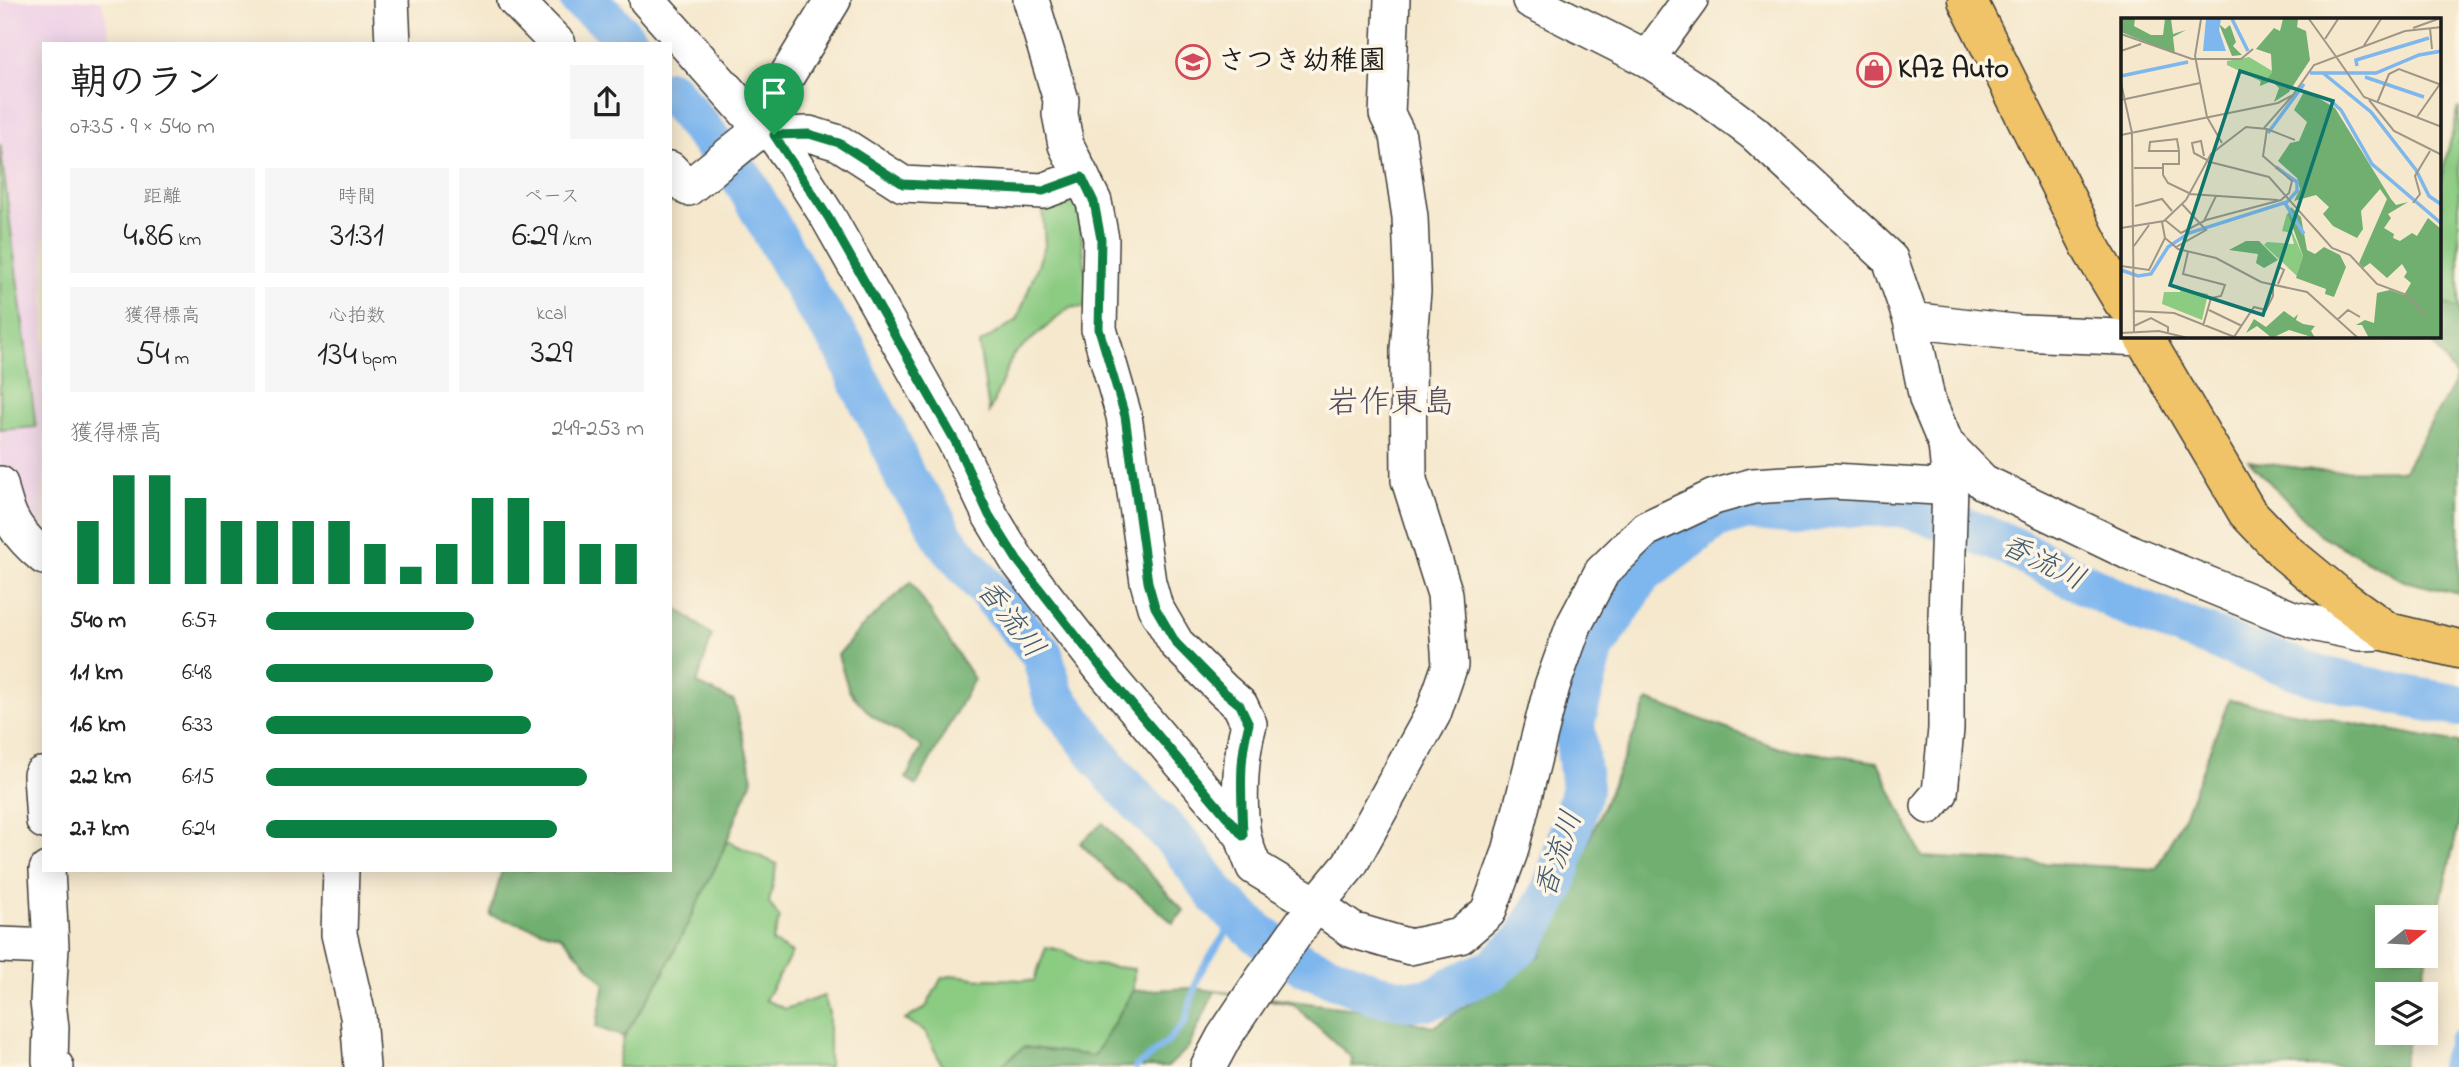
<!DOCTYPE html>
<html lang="ja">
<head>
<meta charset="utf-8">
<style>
	:root { --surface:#fff; --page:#f6f6f6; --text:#222; --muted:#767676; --accent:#0b8043 }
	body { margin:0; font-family:"Indie Flower","Klee One",sans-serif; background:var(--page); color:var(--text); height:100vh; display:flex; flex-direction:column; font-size:26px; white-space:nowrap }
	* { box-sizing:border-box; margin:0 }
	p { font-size:23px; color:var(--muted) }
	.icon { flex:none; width:38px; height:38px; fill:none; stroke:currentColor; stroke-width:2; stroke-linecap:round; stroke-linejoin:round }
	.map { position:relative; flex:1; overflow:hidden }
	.drawer { position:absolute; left:42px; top:42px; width:630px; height:830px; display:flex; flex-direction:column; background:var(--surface); border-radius:0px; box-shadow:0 4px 18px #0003 }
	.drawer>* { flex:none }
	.needle { width:46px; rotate:72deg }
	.controls { position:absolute; left:2375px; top:905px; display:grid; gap:14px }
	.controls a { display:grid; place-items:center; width:63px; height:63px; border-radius:0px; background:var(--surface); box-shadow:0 4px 18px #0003; font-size:35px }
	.pin { position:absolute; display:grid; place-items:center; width:60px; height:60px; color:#fff; margin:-72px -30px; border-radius:50% 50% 50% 0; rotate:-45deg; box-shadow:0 0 7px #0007 }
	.pin .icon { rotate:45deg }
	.round { display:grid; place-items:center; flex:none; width:74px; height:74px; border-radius:0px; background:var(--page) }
	.headline { display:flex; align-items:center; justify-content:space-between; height:119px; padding:0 28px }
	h1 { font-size:38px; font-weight:600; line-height:52px }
	.figures { display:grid; grid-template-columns:repeat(3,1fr); gap:10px; height:119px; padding:7px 28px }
	.figures div { display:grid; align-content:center; border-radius:0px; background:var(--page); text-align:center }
	.figures b { font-size:35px; font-weight:600 }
	.figures small { font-size:19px; font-weight:400 }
	.figures p { font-size:19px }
	.chart { height:196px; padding:14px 28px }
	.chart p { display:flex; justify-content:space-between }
	.chart svg { width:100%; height:126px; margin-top:7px; stroke:var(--accent); stroke-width:6 }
	ul { padding:0 28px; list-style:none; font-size:23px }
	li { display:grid; grid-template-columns:112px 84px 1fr; align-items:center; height:52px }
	li i { height:18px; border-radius:9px; background:var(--accent) }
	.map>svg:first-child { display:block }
	.built { fill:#eed0e7 }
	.green { fill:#8bcb82; stroke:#54744f; stroke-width:2 }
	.forest { fill:#70af70; stroke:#466646; stroke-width:2; fill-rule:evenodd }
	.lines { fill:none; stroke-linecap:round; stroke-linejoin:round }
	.stream { stroke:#7eb6ee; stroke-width:7 }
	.canal { stroke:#7eb6ee; stroke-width:24 }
	.river { stroke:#7eb6ee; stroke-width:42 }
	.minor-casing { stroke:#3d3b37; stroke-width:38 }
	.major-casing { stroke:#3d3b37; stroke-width:41 }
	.minor { stroke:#fff; stroke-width:35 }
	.major { stroke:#f0c369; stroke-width:38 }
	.route-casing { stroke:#fff; stroke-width:14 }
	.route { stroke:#0b8043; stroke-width:9 }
	.labels { text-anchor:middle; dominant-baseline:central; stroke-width:7; stroke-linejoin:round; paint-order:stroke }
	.poi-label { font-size:28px; font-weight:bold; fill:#1c1c1c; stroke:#fcf5e5; text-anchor:start }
	.water-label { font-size:30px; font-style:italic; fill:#435a70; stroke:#fcf5e5 }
	.quarter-label { font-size:32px; fill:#52495c; stroke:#fcf5e5 }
	.inset-river { fill:none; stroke:#7eb6ee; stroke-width:3.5 }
	.inset-road { fill:none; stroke:#9e9686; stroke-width:2 }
	.view { fill:#0f766e; fill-opacity:0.15; stroke:#0f766e; stroke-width:3.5 }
	.inset-edge { fill:none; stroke:#1c1c1c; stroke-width:3.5 }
</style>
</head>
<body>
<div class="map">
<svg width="2459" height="1067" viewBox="0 0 2459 1067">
	<rect width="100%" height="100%" fill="#fcf5e5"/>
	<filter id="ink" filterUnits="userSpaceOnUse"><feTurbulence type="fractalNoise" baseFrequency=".0143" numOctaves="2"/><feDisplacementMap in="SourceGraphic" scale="14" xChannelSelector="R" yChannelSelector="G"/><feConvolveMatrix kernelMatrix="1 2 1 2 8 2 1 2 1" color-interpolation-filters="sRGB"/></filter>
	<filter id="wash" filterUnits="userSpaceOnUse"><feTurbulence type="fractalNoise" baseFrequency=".00686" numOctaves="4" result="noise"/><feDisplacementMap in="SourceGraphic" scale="28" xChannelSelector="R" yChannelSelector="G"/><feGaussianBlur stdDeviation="1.57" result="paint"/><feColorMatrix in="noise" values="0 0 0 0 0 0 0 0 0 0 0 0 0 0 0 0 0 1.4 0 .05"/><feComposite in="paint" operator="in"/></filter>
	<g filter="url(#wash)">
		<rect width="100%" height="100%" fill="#f5e8cd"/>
		<path class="built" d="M0,0H101L112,44H44V547L13,517L0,462Z"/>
		<path class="green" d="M2459,107V314L2440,304V182Z
			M0,144L36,427L0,430Z
			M1076,188L1090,308L1070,307L1013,355L989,412L979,344L1017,320L1045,246L1042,198Z
			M727,841L777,864L769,903L780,918L772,942L792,953L765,1000L785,1009L824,996L829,1013V1067H617L624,1037L662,976Z
			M1046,947L1065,951L1085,964L1134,969L1133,991L1094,1056L1024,1047L999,1067H943L925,1031L905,1020L926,1007L941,979C960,971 965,979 984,979C1001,979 1017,979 1034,981Z"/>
		<path class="forest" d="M2440,302L2459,309V594L2404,581L2320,535L2249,461L2320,471L2404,470L2457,378L2428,336H2440Z
			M911,582L974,679L916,786L906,778L922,747L872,716L849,691L838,655L861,628Z
			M670,603L712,635L697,684L734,701L753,778L719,860L662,976L624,1037L596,1027L605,984L561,936L490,915L502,870H670Z
			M1648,700L1779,748L1878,762L1922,857L2156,869L2185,814L2229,700L2459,743V823L2419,994H2387V1032L2410,1033L2402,1067H1351L1352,1058L1293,1004L1215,991L1188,1048L1168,1067H999L1024,1047L1094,1056L1133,991L1191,988L1355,1009L1434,1027L1541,955ZM2387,917H2426V956H2387Z
			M1103,823L1184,911L1173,923L1136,891L1117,880L1080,843Z"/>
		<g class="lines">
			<path class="stream" d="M1136,1067L1167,1042L1185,1022L1199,974L1228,930L1240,918"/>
			<path class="canal" d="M2451,1067L2459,1042"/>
			<path class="river" d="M581,0L605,17L629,44
				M670,91L743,179L812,300L846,350L859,381L888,437L906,480L928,508L945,540L1042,654L1053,695L1115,777L1182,847L1218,897L1257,933L1302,964L1375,994L1405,1000H1426L1443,995L1451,988L1493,969L1524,941L1554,888L1582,789L1574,723L1594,647L1642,574L1714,519L1747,509L1796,514L1838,506H1900L1925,513L2010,546L2131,607L2313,675L2410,697L2459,706"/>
		</g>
	</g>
	<g filter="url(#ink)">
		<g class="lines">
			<g class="minor-casing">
				<path id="minor" d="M391,0L393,44
					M515,0L558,44
					M647,0L749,115L774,135L791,159L828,217L955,441L990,515L1017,560L1102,669L1243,836
					M1031,0L1061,100L1060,114L1066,145L1094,202L1101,239L1099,329L1124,416L1148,582L1155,607L1176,643L1223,690L1240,705L1249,724C1240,756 1238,802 1243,835C1245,846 1250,857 1254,867L1317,905L1352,930L1410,947L1460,936L1488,912L1510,852L1552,686L1574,625L1602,572L1646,529L1714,497L1753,486L1832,481L1937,487L1950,484
					M1530,0L1647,59L1705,96L1754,133L1890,259L1911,320L1927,399L1946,444L1950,484L1946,617V729L1940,793L1929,806
					M1647,59L1690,0
					M774,135L809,134L839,143L903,184L1043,191L1082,177
					M670,169L688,188L765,126L769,105L833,0
					M1911,320L2021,333L2144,338
					M1946,444L1983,482L2131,553L2293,619L2360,633L2388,632
					M0,484C7,519 17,534 44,557
					M41,775L44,821
					M47,870L51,947
					M341,870L339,934L358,1016L362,1067
					M0,945L51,947L48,1002L51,1028L50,1061L56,1067
					M1208,1067L1224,1037L1262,980L1311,911L1350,864L1433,714L1450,665L1445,594L1409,480L1408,349L1413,291L1410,217L1398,136L1387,114L1392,0"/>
			</g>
			<g class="major-casing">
				<path id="major" d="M1967,0L2093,252L2123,302
					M2143,336L2247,512L2285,552L2342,599L2388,632L2459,649"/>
			</g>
			<use href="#minor" class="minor"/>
			<use href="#major" class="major"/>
		</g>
	</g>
	<g class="lines" filter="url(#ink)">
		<g class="route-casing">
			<path id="route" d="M809,134L839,143L903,184L1043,191L1082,177L1094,202L1101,239L1099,329L1125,416L1148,582L1155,607L1176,643L1223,691L1240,705L1249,724C1238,761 1242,798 1243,836L1102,669L1017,560L989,515L955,441L828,217L774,135Z"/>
		</g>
		<use href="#route" class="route"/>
	</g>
	<defs>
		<g id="school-ring" transform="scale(1.75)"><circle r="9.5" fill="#fcf5e5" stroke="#d1495b" stroke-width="1.5"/><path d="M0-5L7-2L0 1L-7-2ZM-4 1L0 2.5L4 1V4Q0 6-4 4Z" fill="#d1495b"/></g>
		<g id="shop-ring" transform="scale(1.75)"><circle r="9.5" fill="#fcf5e5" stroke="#d1495b" stroke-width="1.5"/><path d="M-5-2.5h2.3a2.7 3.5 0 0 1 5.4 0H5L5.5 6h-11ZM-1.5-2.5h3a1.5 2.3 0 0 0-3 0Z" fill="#d1495b"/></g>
	</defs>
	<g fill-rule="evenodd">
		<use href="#school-ring" x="1193" y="62"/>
		<use href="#shop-ring" x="1874" y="70"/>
	</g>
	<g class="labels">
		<g class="poi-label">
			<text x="1218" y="62">さつき幼稚園</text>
			<text x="1898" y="70">KAZ Auto</text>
		</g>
		<g class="water-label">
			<text transform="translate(2042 564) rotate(26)">香流川</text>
			<text transform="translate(1009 620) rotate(52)">香流川</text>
			<text transform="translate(1560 855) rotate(-71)">香流川</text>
		</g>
		<g class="quarter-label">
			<text x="1391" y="404">岩作東島</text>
		</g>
	</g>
	<g transform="translate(2121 18)">
		<rect width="320" height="320" fill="#f5e8cd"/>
		<path d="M128,39L153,54L143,65L106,47V43ZM166,195L172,201L171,213L182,238L176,258L143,227L146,224L173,226L170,215L161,213ZM60,271L87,276L81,302L41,286L43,274H59Z" fill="#8bcb82"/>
		<path d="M0,1H14L13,8L30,17H42L44,1H50L52,16L65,12L52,19L54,36L0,14ZM162,1H177L176,9L185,13L189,42L168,74L153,84L158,70L151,63L139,68L140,60L144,63L151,55L150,36L135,31L153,10L159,13ZM98,6L104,11L109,7L115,24L112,28L121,37L111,38ZM184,72L214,90L270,181L275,187L287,184L267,196L270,200L263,210L273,216L272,220L279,223L291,215L296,218L307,200L320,211V320H248L241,307H235L244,302L253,305L256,275L269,272L283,277L290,265L283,259L286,254L281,246L266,260L249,245L242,250L238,245L266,181L259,171L240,193L242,211L236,220L212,208L202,196L208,189L195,177L173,183L170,189L180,199L186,232L194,236L203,229L219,237L225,249L213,279L204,276L205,271L175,260L182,238L167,196L169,191L179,171L176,160L157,143L169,125L178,123L186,104L173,92ZM125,223H138L157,242L143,250L135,245L137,236L108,232ZM163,293L173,300L177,296L175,302L182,306L194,308L190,313L194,320L168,312L151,320L136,308L125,315L133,301L145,309Z" fill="#70af70"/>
		<path d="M85,1H100L98,12L105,33H82Z" fill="#7eb6ee"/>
		<path class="inset-river" d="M111,1L127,33M236,48L235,42L308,20M189,55H255L298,37L321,33M202,55L250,94L295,152L308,178L321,187M0,58L67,44M244,59L303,79M209,82L220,92L251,146L321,206M147,115L183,66M164,185L183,216M0,252L17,258L30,256L47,229L68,215L166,184L176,173V164L155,149"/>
		<path class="inset-road" d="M80,1L74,38L86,99M188,1L216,40M292,10L317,1M309,10L311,31M0,16L71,41H120L132,31M204,21L217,1M242,29L260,1M0,33L20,26M216,40L243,79L321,109M0,65L11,115M0,82L79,65M248,82L273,113L321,137M256,85L268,56L278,51L318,66M86,99L101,125M296,99L321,63M143,110L172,77M11,115L13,315M0,117L157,85L172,77L193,47L284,13L321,9M58,133H28L29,124L56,121L58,133V146H42V157L47,165L68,175M83,138L80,123L71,125L73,135L86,142M85,143L148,159L211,230L229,237L256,266L286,277L305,298M13,150H42M68,176L157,182M292,185L299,176L294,158L309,133M14,188L41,181L51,193M44,202L60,215L85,202L160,182L168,175L171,163L142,138L146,111M83,203L95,178M41,204L44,220L57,231L95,240L140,264L186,274L237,320M0,210L43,203L65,182L90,136L125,109L146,111L174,122M13,228L28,207M55,229L85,212L61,186M67,234L62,256L104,267L100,278L90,280L82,308M0,248L28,252L44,220M157,266L163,252L158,249M88,292L121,308M13,293L53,295L116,320M216,302L227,292L239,299M13,308L30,300L47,309V314M0,315L38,313L67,320M113,319L133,289L145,292L152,278V265"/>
		<path class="view" d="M119,53L212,83L142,297L49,267Z"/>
		<rect width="320" height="320" class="inset-edge"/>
	</g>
</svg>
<div class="controls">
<a><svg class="needle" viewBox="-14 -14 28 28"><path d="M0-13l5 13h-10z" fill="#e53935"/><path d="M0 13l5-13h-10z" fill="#767676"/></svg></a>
<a><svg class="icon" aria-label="layers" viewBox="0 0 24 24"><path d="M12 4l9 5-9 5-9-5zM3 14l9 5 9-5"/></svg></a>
</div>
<div class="pin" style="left:774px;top:135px;background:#1e9e55"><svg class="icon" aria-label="arrive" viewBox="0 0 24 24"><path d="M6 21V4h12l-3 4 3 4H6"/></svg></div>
<section class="drawer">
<div class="headline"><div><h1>朝のラン</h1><p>07:35 · 9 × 540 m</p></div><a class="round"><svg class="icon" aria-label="share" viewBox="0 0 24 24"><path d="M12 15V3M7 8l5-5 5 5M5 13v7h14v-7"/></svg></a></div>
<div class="figures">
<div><p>距離</p><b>4.86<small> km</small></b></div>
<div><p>時間</p><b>31:31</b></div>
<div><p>ペース</p><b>6:29<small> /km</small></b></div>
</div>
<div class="figures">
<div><p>獲得標高</p><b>54<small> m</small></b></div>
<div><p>心拍数</p><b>134<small> bpm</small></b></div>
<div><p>kcal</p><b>329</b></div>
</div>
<div class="chart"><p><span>獲得標高</span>249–253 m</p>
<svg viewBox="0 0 160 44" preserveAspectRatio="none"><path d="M5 44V22M15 44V6M25 44V6M35 44V14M45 44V22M55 44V22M65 44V22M75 44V22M85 44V30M95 44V38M105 44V30M115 44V14M125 44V14M135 44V22M145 44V30M155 44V30"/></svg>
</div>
<ul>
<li><b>540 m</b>6:57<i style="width:55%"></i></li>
<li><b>1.1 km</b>6:48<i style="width:60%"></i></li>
<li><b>1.6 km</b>6:33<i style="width:70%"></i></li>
<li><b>2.2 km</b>6:15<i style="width:85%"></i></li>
<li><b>2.7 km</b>6:24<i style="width:77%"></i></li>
</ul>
</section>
</div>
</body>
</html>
